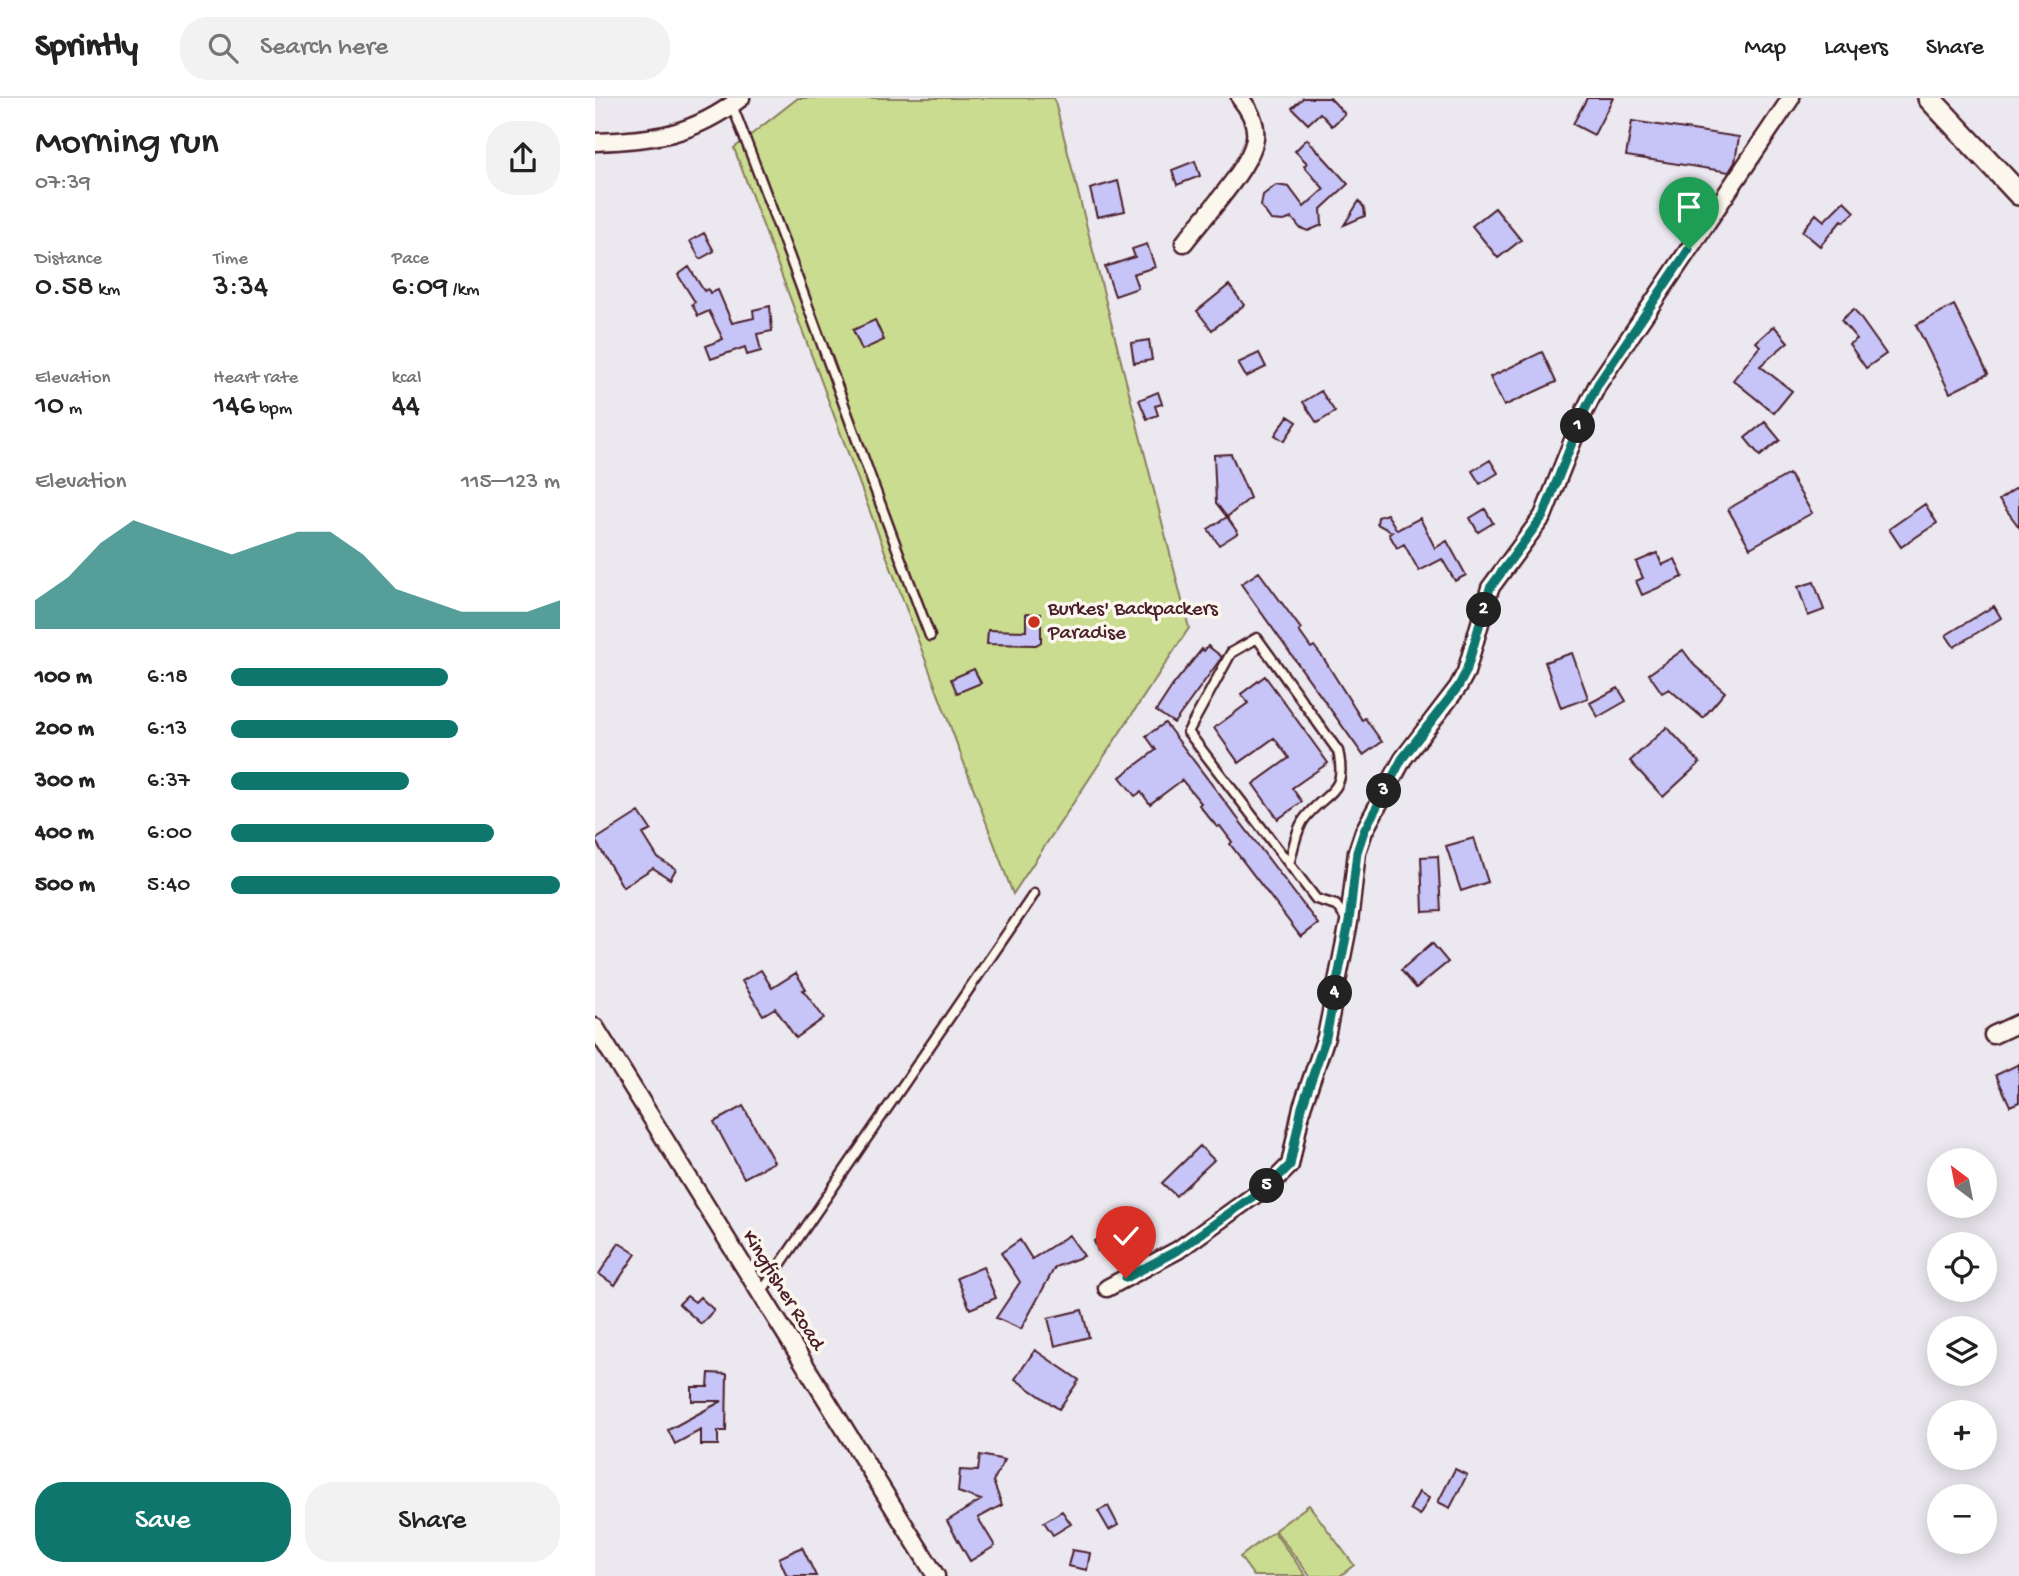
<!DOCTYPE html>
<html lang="en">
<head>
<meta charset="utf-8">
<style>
	:root { --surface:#fff; --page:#f2f2f2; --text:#222; --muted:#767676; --line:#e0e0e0; --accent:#0f766e }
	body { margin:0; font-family:"Gochi Hand",sans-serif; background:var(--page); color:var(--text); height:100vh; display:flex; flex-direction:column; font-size:26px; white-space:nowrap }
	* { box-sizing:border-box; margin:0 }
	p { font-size:23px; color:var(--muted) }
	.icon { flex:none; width:38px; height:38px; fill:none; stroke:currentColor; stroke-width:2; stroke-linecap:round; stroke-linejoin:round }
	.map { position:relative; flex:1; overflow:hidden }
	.details { display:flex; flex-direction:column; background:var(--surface); width:595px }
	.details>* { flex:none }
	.needle { width:46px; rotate:328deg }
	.buttons { position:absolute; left:1332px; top:1050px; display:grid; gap:14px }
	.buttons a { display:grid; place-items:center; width:70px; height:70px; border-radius:50%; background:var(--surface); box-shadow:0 4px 18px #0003; font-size:35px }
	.pin { position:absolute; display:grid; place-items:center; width:60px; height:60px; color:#fff; margin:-72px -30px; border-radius:50% 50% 50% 0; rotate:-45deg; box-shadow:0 0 7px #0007 }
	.pin .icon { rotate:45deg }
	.km { position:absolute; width:35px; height:35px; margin:-18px; border-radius:50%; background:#222; color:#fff; font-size:19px; line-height:35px; text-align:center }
	.round { display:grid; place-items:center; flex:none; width:74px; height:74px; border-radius:28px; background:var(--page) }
	.summary { display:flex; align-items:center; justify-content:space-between; height:119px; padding:0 35px }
	h1 { font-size:38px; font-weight:600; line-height:52px }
	.metrics { display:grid; grid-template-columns:repeat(3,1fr); gap:10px; height:119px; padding:7px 35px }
	.metrics div { display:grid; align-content:center }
	.metrics b { font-size:30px; font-weight:600 }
	.metrics small { font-size:19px; font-weight:400 }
	.metrics p { font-size:19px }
	.chart { height:196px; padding:14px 35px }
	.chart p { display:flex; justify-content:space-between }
	.chart svg { width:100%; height:126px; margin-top:7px; fill:var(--accent); opacity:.7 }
	.button { display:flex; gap:14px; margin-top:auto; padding:14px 35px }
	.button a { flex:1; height:80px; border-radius:28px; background:var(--accent); color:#fff; font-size:28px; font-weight:600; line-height:80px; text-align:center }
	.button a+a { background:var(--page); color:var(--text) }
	ul { padding:0 35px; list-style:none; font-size:23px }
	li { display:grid; grid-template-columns:112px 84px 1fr; align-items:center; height:52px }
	li i { height:18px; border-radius:9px; background:var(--accent) }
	header { display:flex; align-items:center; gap:42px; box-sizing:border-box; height:98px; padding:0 35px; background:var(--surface); border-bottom:2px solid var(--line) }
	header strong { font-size:33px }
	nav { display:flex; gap:38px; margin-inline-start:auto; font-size:24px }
	.search { width:490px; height:63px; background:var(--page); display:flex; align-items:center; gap:18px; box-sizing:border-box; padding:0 24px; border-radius:28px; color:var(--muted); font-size:26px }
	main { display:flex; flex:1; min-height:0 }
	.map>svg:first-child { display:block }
	.green { fill:#cadc90; stroke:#8a7e5e; stroke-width:2 }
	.building { fill:#c7c4f7; stroke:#4a1f2b; stroke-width:2 }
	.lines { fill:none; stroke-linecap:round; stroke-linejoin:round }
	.lane-casing { stroke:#4a1f2b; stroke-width:13 }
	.street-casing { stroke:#4a1f2b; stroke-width:21 }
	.secondary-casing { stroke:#4a1f2b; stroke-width:26 }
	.lane { stroke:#fbf7ec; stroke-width:8 }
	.street { stroke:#fbf7ec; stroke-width:16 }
	.secondary { stroke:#fbf7ec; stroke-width:21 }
	.route-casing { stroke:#fff; stroke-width:14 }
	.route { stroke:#0f766e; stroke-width:9 }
	.poi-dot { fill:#c8321e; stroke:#fbf7ec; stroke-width:2.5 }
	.labels { text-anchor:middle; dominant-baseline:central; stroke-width:7; stroke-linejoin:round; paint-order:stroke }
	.poi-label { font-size:21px; fill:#4a1f2b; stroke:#fbf7ec; text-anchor:start }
	.street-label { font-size:21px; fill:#4a1f2b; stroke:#fbf7ec }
</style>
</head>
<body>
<header>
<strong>Sprintly</strong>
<div class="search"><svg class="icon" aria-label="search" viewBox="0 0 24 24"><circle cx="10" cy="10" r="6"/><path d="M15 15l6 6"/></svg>Search here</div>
<nav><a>Map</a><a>Layers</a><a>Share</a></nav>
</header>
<main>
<section class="details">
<div class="summary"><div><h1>Morning run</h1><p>07:39</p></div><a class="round"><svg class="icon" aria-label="share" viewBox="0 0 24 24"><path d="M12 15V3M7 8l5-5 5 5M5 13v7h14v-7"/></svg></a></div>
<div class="metrics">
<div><p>Distance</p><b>0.58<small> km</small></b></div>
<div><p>Time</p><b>3:34</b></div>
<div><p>Pace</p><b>6:09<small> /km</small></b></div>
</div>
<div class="metrics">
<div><p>Elevation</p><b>10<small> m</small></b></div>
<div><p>Heart rate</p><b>146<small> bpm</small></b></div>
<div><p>kcal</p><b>44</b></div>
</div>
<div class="chart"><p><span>Elevation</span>115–123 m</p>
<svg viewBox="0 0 160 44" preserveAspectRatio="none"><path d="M0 44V34L10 26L20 14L30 6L40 10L50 14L60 18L70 14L80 10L90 10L100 18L110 30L120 34L130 38L140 38L150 38L160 34V44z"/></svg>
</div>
<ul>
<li><b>100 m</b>6:18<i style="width:66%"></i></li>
<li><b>200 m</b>6:13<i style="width:69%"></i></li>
<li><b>300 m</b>6:37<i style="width:54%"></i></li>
<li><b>400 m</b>6:00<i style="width:80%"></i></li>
<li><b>500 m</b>5:40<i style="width:100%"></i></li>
</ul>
<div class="button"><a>Save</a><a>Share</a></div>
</section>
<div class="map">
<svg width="1424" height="1478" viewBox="0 0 1424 1478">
	<rect width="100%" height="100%" fill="#ebe8ef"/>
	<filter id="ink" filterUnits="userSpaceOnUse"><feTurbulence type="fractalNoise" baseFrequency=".0143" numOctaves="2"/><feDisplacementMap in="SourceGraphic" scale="14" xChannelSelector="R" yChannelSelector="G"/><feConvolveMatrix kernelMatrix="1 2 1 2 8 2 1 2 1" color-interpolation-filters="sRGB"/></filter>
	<g filter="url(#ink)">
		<path class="green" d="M203,0H459L594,530L418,796L139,50Z
			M714,1407L759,1467L745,1478H715L680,1432Z
			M678,1434H679L711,1478H659L645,1459Z"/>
		<path class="building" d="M708,0H735L750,16L737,28L725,15L713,26L697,10Z
			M992,0H1018L999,37L978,26Z
			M1037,23L1144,39L1140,64L1134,74L1031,58Z
			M712,41L753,86L726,111L727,127L713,133L705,130L697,120L689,123L676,122L666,108L668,97L681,87L694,89L709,109L729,91L709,68L712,65L700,53Z
			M600,63L605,78L582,87L577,72Z
			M523,83L530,113L502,119L495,91Z
			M764,103L769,110L770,118L749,127Z
			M1249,103L1260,114L1249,124L1247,122L1225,148L1207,133L1221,116L1229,123Z
			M900,110L926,142L903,160L877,128Z
			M109,135L119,153L105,161L95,143Z
			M552,146L560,169L538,176L543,190L520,198L510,169L540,159L537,151Z
			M94,169L109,193L113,191L115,195L123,192L137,225L159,220L158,212L175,208L177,233L162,236L166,253L152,257L150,249L116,261L111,248L128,241L114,213L103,218L97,206L100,204L83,177Z
			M634,187L649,207L617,232L602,213Z
			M1359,207L1393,276L1355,295L1321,227Z
			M1259,211L1291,256L1271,270L1254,246L1262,241L1246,222Z
			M280,222L289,242L267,252L258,232Z
			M1179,228L1193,244L1165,268L1197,293L1179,315L1138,282L1165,248L1161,244Z
			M554,242L557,262L539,265L536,245Z
			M947,254L961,284L909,308L895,279Z
			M664,255L671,269L651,279L643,265Z
			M726,293L740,314L722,325L708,304Z
			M563,294L567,306L560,308L563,317L552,321L544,302Z
			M693,318L702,324L689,343L680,337Z
			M1170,324L1185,342L1165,358L1150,340Z
			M636,356L655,400L632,419L621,405L619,357Z
			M895,362L903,375L885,386L877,373Z
			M1194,376L1217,415L1155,450L1133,411Z
			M1424,388V429L1404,402Z
			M1330,406L1342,425L1306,449L1294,431Z
			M890,411L898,425L883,434L875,420Z
			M792,416L802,432L825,420L840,450L852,443L871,477L860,483L847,461L824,473L809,446L802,450L794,436L797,434L782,426L783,419Z
			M632,419L643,435L624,447L613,431Z
			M1062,455L1067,467L1080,461L1088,479L1047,497L1041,483L1048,480L1041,464Z
			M664,474L706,531L704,533L716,550L719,548L729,561L767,622L770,620L787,644L768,657L646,486Z
			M1219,484L1229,512L1213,518L1203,489Z
			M1399,508L1406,520L1359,549L1351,537Z
			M431,515L446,516V544L441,547L392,546L393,532L431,533Z
			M613,548L627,559L579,625L561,613L578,587L607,551L609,553Z
			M1088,552L1100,568L1130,594L1108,620L1074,591L1067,595L1054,576Z
			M977,555L993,600L966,610L950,564Z
			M379,571L386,585L362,595L356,581Z
			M670,578L733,665L697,690L707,704L683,721L658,686L694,660L679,640L644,665L619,630L653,605L646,596Z
			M1023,590L1031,603L1003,619L995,605Z
			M570,625L723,826L706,839L635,746L637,744L625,728L622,729L612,717L604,707L606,705L587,682L555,706L546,694L540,698L525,679L561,652L551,638Z
			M1072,629L1105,665L1068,699L1035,663Z
			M44,714L56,732L48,736L63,760L81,771L75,781L58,770L28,789L0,742Z
			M879,740L893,784L866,793L851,748Z
			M843,758L846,813L828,814L826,759Z
			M837,845L853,864L821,890L806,872Z
			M166,872L177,890L201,875L211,891L208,892L229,920L201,940L180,910L168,917L147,883Z
			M1424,966V1004L1415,1008L1401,977Z
			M148,1008L179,1064L149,1080L119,1024Z
			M605,1048L619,1062L581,1098L567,1085Z
			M517,1134L522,1145L503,1153L499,1143Z
			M474,1137L489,1158L460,1169L426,1231L401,1220L425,1184L406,1155L425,1142L437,1161Z
			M24,1145L41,1156L20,1187L4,1176Z
			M388,1169L401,1200L375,1211L362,1180Z
			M92,1198L100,1204L105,1199L119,1212L106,1226L84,1206Z
			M487,1212L494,1239L460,1248L453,1220Z
			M440,1252L484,1282L464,1311L420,1281Z
			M114,1275L132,1276L131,1333H123V1347H106V1332L80,1346L73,1332L127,1303H97V1289H113Z
			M385,1357L410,1362L398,1383L407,1407L383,1420L400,1448L375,1463L352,1423L386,1402L363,1394L365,1372L383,1373Z
			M860,1371L872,1377L855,1410L843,1404Z
			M824,1394L834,1400L825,1417L815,1411Z
			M513,1408L523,1427L514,1432L503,1413Z
			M467,1413L476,1426L458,1437L449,1424Z
			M207,1449L221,1478H192L184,1460Z
			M477,1452L495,1455L492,1472L473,1468Z"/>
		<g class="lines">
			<g class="lane-casing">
				<path id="lane" d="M137,7C206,183 267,361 335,538
					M694,766C698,753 701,731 710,720C732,692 753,696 743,653L662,540L636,555L593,634L721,801L741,807L752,822
					M165,1196L439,796"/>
			</g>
			<g class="street-casing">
				<path id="street" d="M0,44C59,42 98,37 146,0
					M589,145C607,121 657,68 660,40C662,25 654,11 645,0
					M0,929L341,1478
					M1398,937L1424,925
					M512,1190L583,1152L678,1084L695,1067L707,1009L731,939L754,824L762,754L769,733L808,661L863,589L871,574L895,490L948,418L990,312L1003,286L1196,0"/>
			</g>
			<g class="secondary-casing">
				<path id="secondary" d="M1334,0L1424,96"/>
			</g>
			<use href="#lane" class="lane"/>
			<use href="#street" class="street"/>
			<use href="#secondary" class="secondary"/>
		</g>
	</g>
	<g class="lines" filter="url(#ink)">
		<g class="route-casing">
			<path id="route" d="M531,1180L583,1152L678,1084L695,1067L707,1009L731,939L754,824L762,754L769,733L807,661L863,589L871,574L895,490L948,418L990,312L1003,286L1094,151"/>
		</g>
		<use href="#route" class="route"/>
	</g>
	<circle class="poi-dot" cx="439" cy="524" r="7"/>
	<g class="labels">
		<g class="poi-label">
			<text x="453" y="512">Burkes' Backpackers<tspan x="453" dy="24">Paradise</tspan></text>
		</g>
		<g class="street-label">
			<text transform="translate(187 1193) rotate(58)">Kingfisher Road</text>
		</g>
	</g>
</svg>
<div class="buttons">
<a><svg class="needle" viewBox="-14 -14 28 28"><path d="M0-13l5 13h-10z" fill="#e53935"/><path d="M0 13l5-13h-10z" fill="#767676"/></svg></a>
<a><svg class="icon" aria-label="locate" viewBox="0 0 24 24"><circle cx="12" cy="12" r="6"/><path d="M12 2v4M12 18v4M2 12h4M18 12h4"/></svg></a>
<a><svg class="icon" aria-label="layers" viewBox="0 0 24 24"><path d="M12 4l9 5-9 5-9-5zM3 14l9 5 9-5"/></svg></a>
<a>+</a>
<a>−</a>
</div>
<div class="pin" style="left:1094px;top:151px;background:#1e9e55"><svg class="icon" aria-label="arrive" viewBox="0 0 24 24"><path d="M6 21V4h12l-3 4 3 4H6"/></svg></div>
<div class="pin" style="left:531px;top:1180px;background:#d93025"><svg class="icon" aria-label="check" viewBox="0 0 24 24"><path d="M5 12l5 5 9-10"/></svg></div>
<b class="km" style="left:983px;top:328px">1</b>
<b class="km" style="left:889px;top:512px">2</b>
<b class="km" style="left:789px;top:693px">3</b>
<b class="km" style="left:740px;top:895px">4</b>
<b class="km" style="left:672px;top:1088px">5</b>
</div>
</main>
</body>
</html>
